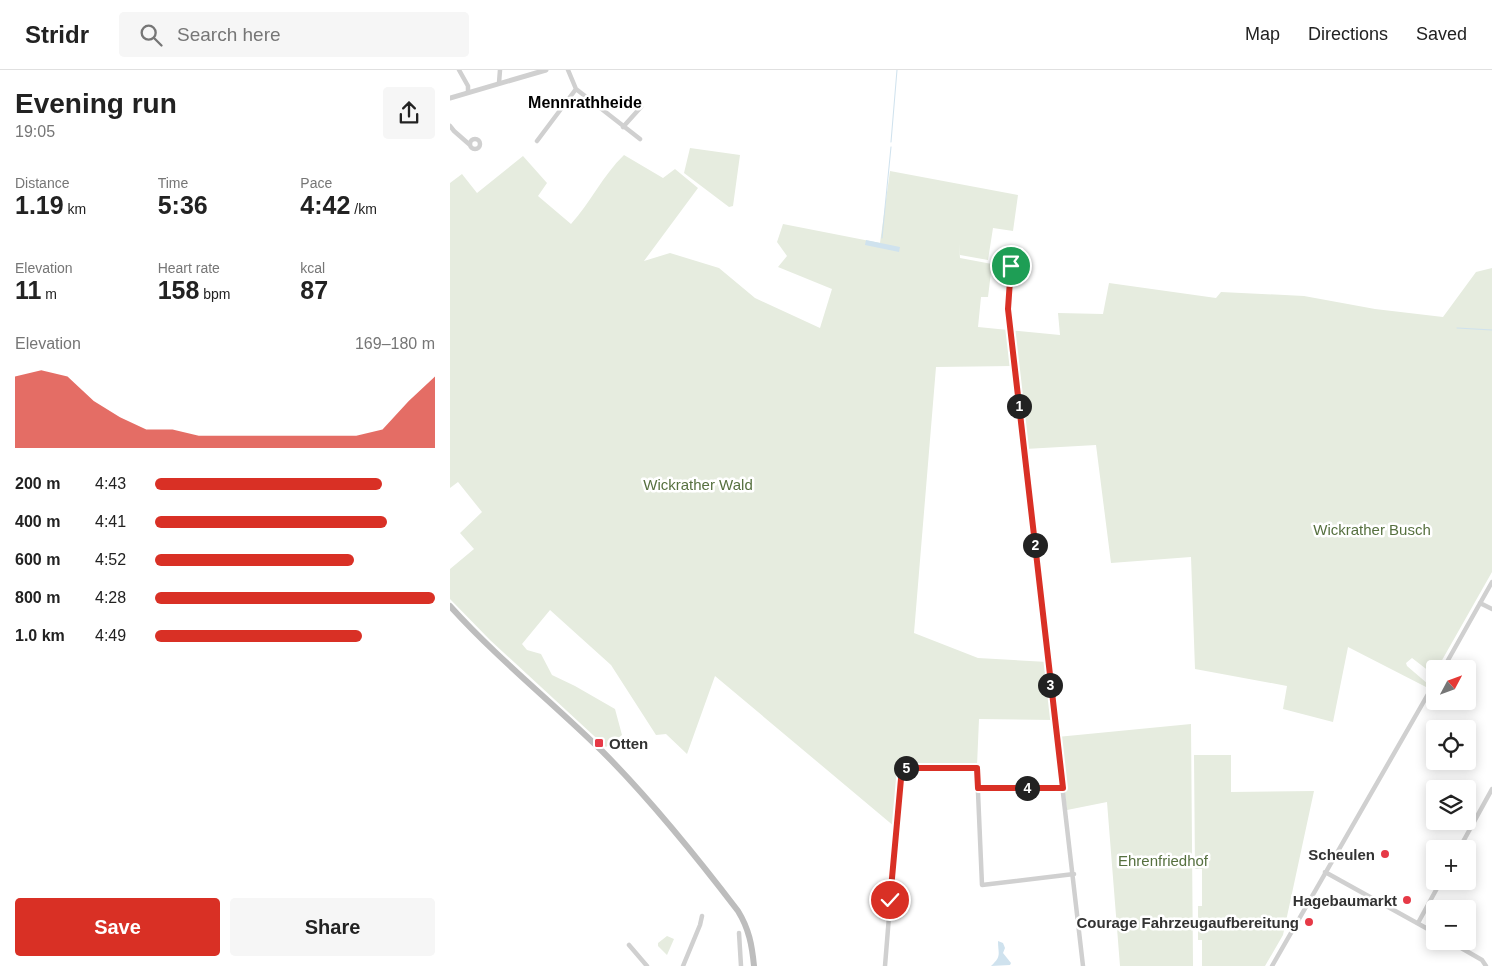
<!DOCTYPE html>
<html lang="en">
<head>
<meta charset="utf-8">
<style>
	:root { --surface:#fff; --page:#f6f6f6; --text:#222; --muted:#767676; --line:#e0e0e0; --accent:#d93025 }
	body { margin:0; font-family:Helvetica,sans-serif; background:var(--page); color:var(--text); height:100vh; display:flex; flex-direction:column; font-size:19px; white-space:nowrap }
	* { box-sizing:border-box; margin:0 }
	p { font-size:16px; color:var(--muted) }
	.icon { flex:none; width:28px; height:28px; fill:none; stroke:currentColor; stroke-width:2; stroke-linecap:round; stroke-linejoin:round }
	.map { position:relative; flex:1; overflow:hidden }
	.sheet { display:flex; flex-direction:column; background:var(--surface); width:450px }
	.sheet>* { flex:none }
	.needle { width:32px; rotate:49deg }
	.buttons { position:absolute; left:976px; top:590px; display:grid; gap:10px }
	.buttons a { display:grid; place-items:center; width:50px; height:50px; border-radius:5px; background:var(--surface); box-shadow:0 2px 12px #0003; font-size:25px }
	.pin { position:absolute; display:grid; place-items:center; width:42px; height:42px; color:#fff; margin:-21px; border:2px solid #fff; border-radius:50%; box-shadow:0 1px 5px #0007 }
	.km { position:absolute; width:25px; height:25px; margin:-12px; border-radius:50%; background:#222; color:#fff; font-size:14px; line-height:25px; text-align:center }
	.round { display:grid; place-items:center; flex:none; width:52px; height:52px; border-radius:5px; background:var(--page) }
	.summary { display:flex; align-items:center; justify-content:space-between; height:85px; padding:0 15px }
	h1 { font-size:28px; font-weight:700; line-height:38px }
	.stats { display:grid; grid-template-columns:repeat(3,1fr); gap:8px; height:85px; padding:5px 15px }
	.stats div { display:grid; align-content:center }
	.stats b { font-size:25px; font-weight:700 }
	.stats small { font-size:14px; font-weight:400 }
	.stats p { font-size:14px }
	.chart { height:140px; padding:10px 15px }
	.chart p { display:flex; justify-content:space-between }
	.chart svg { width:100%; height:90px; margin-top:5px; fill:var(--accent); opacity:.7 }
	.cta { display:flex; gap:10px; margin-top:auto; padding:10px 15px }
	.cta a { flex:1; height:58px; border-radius:5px; background:var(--accent); color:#fff; font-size:20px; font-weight:700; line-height:58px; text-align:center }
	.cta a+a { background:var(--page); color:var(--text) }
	ul { padding:0 15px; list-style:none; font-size:16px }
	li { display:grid; grid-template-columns:80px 60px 1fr; align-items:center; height:38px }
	li i { height:12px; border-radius:6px; background:var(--accent) }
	header { display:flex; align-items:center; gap:30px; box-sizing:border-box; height:70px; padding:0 25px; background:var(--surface); border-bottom:1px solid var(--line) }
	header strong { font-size:24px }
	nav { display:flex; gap:28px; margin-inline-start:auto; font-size:18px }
	.search { width:350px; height:45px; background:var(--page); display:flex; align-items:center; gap:12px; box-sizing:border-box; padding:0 18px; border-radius:5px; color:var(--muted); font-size:19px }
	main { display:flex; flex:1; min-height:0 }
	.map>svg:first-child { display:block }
	.green { fill:#e6ecdf }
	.water { fill:#cfe2ee }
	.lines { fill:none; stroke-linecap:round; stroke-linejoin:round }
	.stream { stroke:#cfe2ee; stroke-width:1 }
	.minor { stroke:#d0d0d0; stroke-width:4.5 }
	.tertiary { stroke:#d0d0d0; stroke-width:5 }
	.secondary { stroke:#bdbdbd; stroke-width:6 }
	.route-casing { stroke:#fff; stroke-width:10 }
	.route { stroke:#d93025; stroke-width:6 }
	.poi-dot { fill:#e63946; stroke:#fff; stroke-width:2 }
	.labels { text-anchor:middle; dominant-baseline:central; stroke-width:5; stroke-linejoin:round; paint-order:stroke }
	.park-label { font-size:15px; fill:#56703f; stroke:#fff }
	.poi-label { font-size:15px; font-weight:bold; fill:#333; stroke:#fff; text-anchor:end }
	.neighbourhood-label { font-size:16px; font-weight:bold; fill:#000; stroke:#fff }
</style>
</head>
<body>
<header>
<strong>Stridr</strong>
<div class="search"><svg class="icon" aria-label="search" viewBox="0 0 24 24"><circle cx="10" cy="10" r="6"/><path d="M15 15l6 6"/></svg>Search here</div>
<nav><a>Map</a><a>Directions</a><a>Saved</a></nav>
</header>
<main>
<section class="sheet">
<div class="summary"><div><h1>Evening run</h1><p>19:05</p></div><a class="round"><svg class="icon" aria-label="share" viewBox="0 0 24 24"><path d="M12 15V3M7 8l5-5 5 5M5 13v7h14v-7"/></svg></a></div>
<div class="stats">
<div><p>Distance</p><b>1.19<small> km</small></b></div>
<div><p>Time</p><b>5:36</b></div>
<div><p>Pace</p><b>4:42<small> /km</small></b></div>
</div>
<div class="stats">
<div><p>Elevation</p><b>11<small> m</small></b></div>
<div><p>Heart rate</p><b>158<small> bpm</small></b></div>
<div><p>kcal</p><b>87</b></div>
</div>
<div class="chart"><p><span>Elevation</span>169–180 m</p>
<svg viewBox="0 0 160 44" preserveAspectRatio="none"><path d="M0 44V9L10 6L20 9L30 21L40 29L50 35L60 35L70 38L80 38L90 38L100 38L110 38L120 38L130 38L140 35L150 21L160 9V44z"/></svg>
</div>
<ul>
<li><b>200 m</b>4:43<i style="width:81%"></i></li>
<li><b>400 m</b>4:41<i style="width:83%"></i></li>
<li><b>600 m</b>4:52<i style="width:71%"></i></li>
<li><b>800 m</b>4:28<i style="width:100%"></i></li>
<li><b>1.0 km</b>4:49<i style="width:74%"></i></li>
</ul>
<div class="cta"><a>Save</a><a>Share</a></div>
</section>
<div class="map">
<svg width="1042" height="896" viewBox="0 0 1042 896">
	<rect width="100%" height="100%" fill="#fff"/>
	<path class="green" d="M240,78L290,85L283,136L279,137L234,103Z
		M174,85L213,108L225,99L248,118L194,191L220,183L269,198L305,228L370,258L382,219L328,197L337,186L327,172L333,154L430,173L440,101L568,125L563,161L543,158L538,190L510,185L509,173L510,188L542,194L538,227H531L528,257L610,265L608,243L653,244L659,213L766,228L771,222L854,226L925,239L993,247L1026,202L1042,198V502L987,599H985L984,605L962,588L956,593L957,596L978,614L976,617L898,577L883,652L833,639L837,616L745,599L741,487L661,493L646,375L575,379L563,296L486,297L464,563L528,588L598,592L605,650L529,649L527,696H450L445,757L265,606L237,684L216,664L206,665L161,595L100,540L72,574L77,580L91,584L102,605L125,616L165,639L172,665L156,677L40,570L0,529V499L24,479L10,463L32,442L8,412L0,418V113L12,104L27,123L73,86L97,113L88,126L121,154C141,132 153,105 174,85Z
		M741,654L743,896H670L657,732L617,740L607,667Z
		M744,685H781V722L864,721L833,865L815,896H752V870H748V836H752V799H745Z
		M217,866L224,869L217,885L208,876V873Z"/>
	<path class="water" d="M416,170L450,177L449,182L415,175Z
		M548,871L553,873L555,878L553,883L561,893L560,895L541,896C552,886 548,884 548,871Z"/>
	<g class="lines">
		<path class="stream" d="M441,72L447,0
			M432,168L441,77
			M1007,258L1042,260"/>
		<path class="minor" d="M9,0L18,16V22
			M118,0L126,19L190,69
			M49,13L50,0
			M0,56L4,61L20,75
			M173,57L191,37
			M20 74a5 5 0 1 1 10 0a5 5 0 1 1-10 0Z
			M87,71L126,19
			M561,196L557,239L633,896
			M1030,533L1042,539
			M993,599L1042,512
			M528,718H613
			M1009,779L1042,719
			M875,802L985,863
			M968,853L991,811
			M289,863L291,896
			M999,871L1032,890L1036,896
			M179,875L197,896
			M233,896L250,855L252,846
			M435,896L451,698L527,699L532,815L624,804
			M822,896L985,612"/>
		<path class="tertiary" d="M0,28L96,0"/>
		<path class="secondary" d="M0,536C47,588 102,632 152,681C201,730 246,786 288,841C299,859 302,875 304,896"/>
	</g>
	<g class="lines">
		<g class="route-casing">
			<path id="route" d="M440,830L452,698H527L528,718H613L558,239L561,196"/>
		</g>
		<use href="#route" class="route"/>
	</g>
	<g class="poi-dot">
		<rect x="144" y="668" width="10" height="10" rx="2.5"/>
		<circle cx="935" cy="784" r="5"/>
		<circle cx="957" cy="830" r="5"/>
		<circle cx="859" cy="852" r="5"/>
	</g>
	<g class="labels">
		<g class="park-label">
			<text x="248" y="414">Wickrather Wald</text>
			<text x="922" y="459">Wickrather Busch</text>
			<text x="713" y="790">Ehrenfriedhof</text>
		</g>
		<g class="poi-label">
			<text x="159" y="673" text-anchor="start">Otten</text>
			<text x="925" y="784">Scheulen</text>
			<text x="947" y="830">Hagebaumarkt</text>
			<text x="849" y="852">Courage Fahrzeugaufbereitung</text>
		</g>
		<g class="neighbourhood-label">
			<text x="135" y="32">Mennrathheide</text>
		</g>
	</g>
</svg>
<div class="buttons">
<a><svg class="needle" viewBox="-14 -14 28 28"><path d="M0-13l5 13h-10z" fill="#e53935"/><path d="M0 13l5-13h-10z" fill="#767676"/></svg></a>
<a><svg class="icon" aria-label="locate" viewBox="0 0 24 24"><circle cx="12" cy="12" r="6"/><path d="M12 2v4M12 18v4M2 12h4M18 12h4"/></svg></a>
<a><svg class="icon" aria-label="layers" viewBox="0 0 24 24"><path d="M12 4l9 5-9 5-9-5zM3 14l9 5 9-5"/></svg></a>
<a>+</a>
<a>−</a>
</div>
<div class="pin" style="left:561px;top:196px;background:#1e9e55"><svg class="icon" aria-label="arrive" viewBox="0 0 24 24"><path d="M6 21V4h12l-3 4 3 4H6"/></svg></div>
<div class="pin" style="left:440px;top:830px;background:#d93025"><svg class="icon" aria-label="check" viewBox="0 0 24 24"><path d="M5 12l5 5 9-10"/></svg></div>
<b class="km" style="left:569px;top:336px">1</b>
<b class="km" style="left:585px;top:475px">2</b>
<b class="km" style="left:600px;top:615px">3</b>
<b class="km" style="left:577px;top:718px">4</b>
<b class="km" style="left:456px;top:698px">5</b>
</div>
</main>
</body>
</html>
